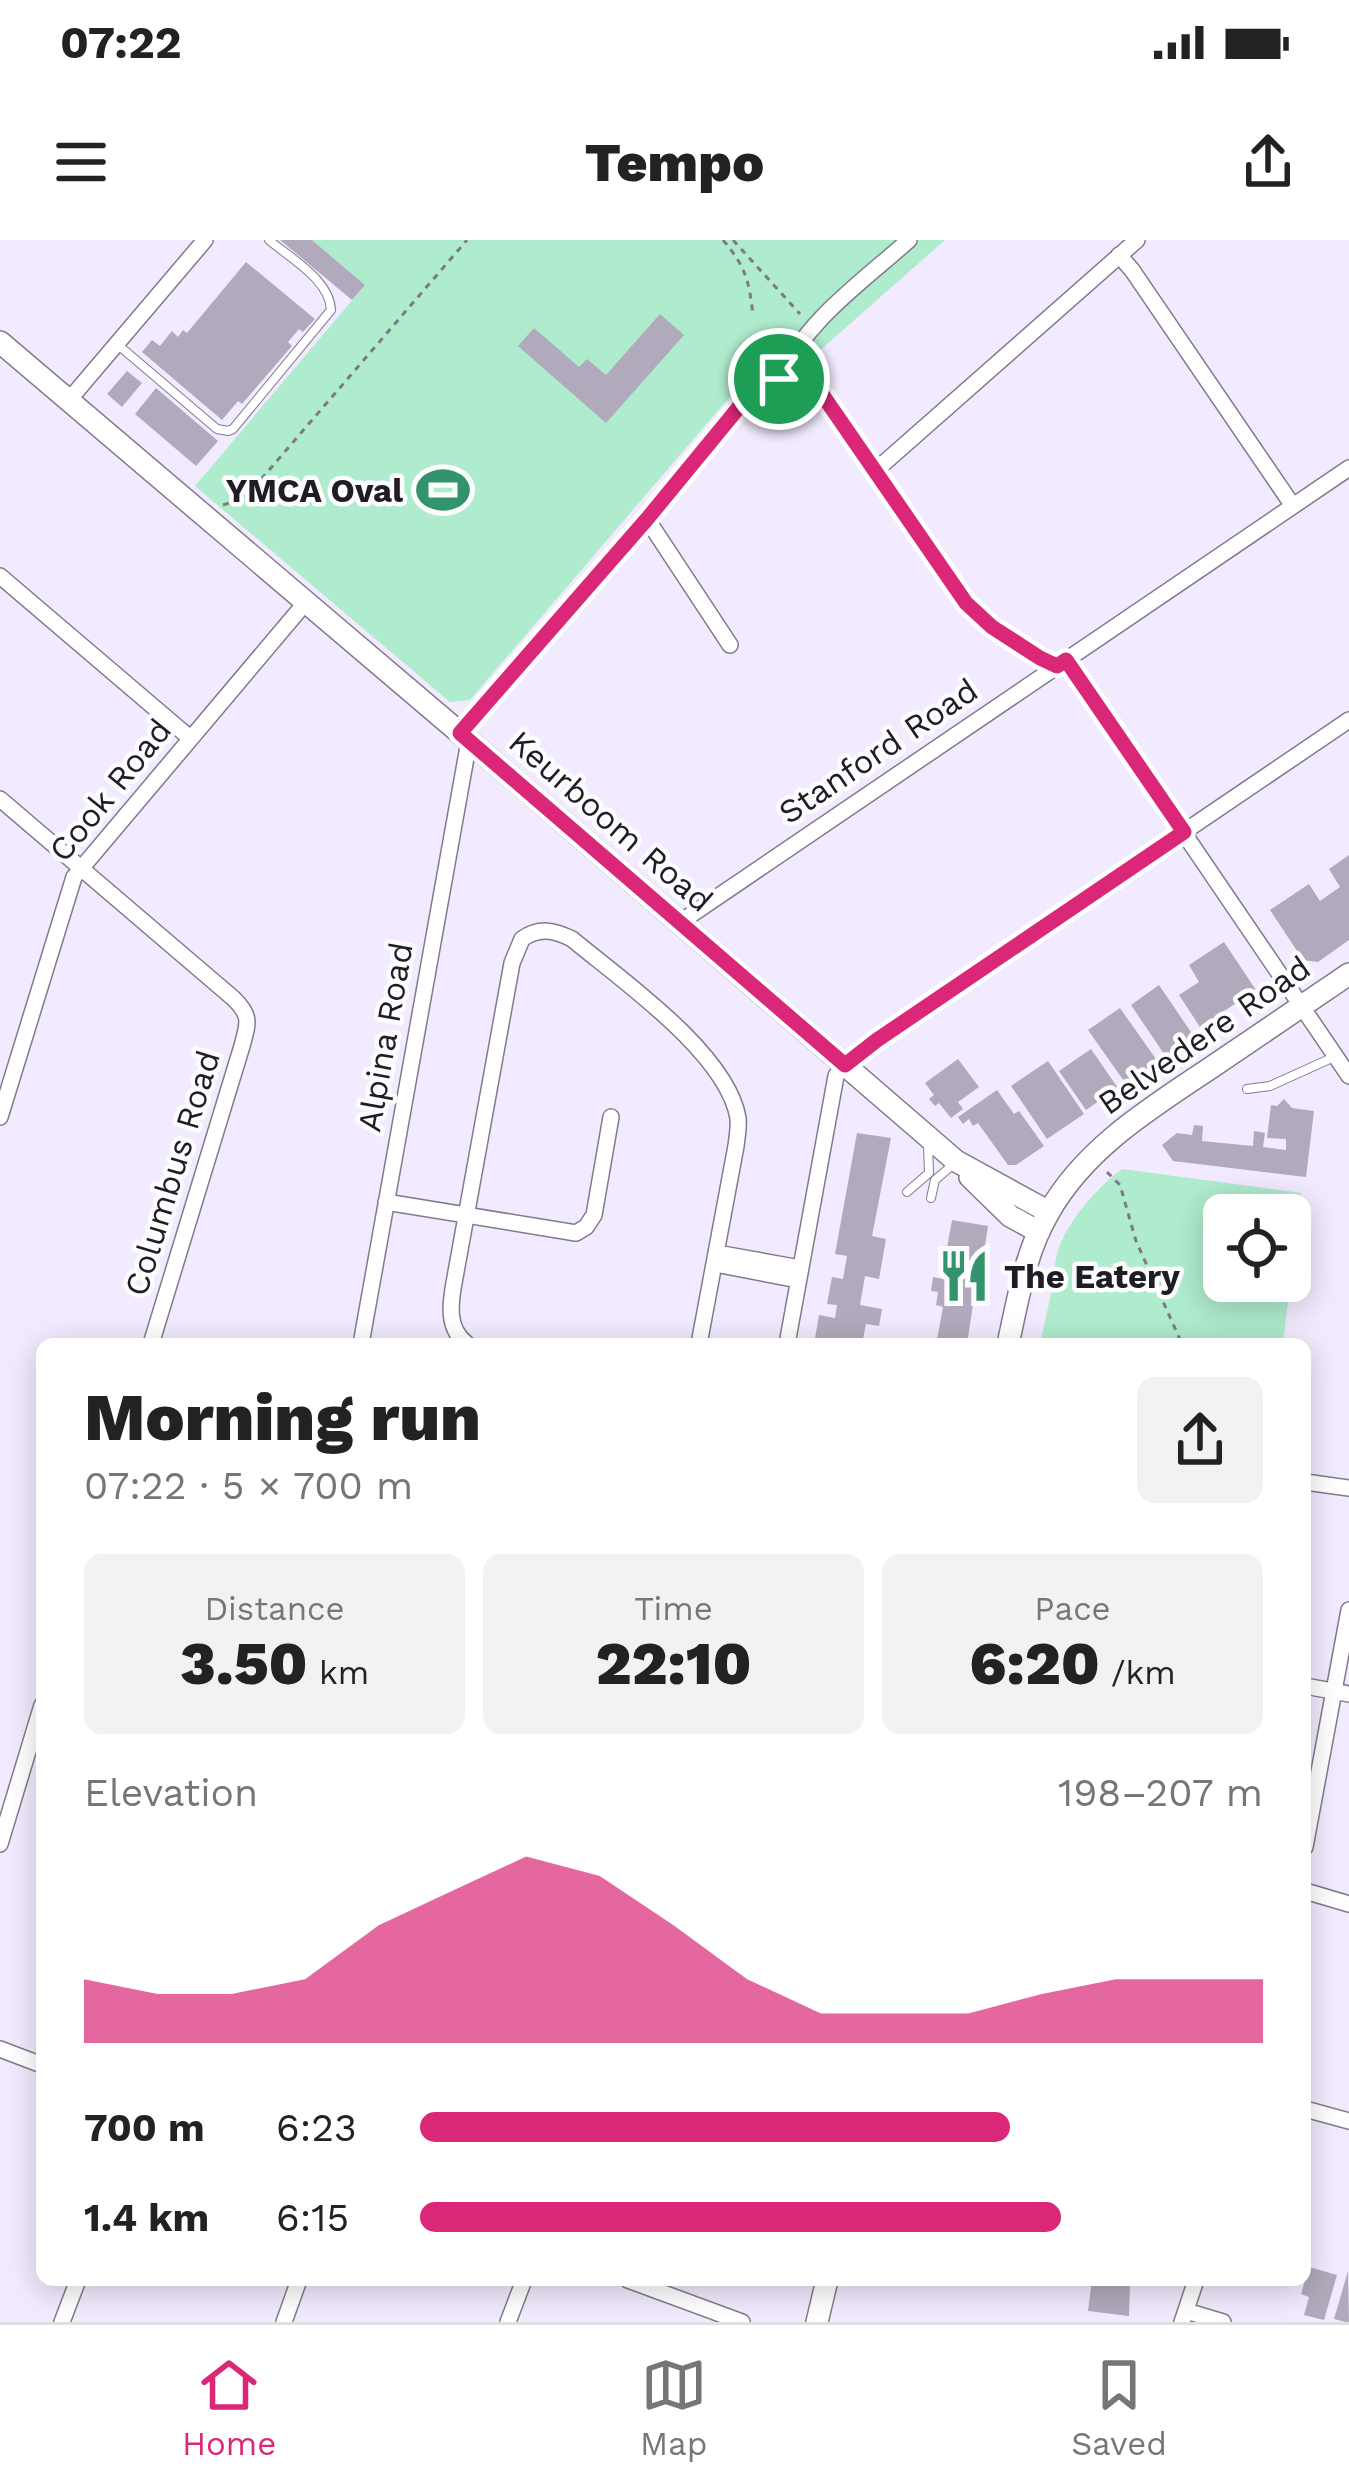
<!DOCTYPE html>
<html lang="en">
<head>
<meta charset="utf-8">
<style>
	:root { --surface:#fff; --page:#f2f2f2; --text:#222; --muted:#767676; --line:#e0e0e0; --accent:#db2777 }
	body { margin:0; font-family:"Work Sans",sans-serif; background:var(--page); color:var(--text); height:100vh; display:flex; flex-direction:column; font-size:45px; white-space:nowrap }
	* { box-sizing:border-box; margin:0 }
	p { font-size:39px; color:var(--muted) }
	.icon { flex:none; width:66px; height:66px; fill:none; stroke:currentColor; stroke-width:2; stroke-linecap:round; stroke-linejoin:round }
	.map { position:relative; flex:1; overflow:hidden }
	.sheet { position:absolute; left:36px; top:1098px; width:1275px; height:948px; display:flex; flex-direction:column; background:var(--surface); border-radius:18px; box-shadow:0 6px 30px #0003 }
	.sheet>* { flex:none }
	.tools { position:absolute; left:1203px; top:954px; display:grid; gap:24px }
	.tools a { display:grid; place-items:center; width:108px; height:108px; border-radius:18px; background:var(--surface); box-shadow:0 6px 30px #0003; font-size:60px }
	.pin { position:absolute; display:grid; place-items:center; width:102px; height:102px; color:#fff; margin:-51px; border:6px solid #fff; border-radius:50%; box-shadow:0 3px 12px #0007 }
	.round { display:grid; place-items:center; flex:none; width:126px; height:126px; border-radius:18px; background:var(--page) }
	.head { display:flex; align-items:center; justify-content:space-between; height:204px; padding:0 48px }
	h1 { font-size:66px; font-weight:800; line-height:90px }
	.metrics { display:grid; grid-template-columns:repeat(3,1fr); gap:18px; height:204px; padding:12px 48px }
	.metrics div { display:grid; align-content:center; border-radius:18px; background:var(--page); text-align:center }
	.metrics b { font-size:60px; font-weight:800 }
	.metrics small { font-size:33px; font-weight:400 }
	.metrics p { font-size:33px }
	.chart { height:336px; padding:24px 48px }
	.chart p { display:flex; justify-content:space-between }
	.chart svg { width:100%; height:216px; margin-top:12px; fill:var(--accent); opacity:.7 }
	ul { padding:0 48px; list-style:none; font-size:39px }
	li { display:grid; grid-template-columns:192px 144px 1fr; align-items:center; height:90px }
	li i { height:30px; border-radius:15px; background:var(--accent) }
	.status { display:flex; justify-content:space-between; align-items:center; height:84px; padding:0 60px; background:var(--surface); direction:ltr }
	.status svg { height:33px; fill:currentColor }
	header { display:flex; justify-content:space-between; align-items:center; height:156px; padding:0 48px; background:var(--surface); font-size:54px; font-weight:800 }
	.tab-bar { display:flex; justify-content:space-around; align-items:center; height:168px; border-top:3px solid var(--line); background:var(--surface); font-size:33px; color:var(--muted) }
	.tab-bar a { display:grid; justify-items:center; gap:6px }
	.tab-bar .selected { color:var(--accent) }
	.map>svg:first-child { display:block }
	.green { fill:#afebcd; fill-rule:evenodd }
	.building { fill:#b1aabc }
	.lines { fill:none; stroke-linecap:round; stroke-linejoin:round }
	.lane-casing { stroke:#827a8c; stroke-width:10 }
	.street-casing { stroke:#827a8c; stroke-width:18 }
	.secondary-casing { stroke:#827a8c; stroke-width:24 }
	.path { stroke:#7e7986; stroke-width:3; stroke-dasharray:6 6; stroke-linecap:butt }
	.lane { stroke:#fff; stroke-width:8 }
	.street { stroke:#fff; stroke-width:15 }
	.secondary { stroke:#fff; stroke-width:21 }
	.route-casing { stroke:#fff; stroke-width:24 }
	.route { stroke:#db2777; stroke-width:15 }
	.labels { text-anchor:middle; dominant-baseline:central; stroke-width:9; stroke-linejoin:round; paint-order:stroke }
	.poi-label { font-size:33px; font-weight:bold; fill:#1f1c23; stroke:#fcfbfe; text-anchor:end }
	.street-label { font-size:33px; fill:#1f1c23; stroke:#fcfbfe }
</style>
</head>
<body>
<div class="status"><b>07:22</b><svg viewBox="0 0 49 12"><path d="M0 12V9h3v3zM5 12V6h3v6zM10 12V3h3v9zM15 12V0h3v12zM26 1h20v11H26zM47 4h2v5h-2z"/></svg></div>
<header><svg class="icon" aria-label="menu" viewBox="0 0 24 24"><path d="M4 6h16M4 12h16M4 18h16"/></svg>Tempo<svg class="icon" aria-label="share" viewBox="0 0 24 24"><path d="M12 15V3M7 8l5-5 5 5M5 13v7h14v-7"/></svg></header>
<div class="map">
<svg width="1349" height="2082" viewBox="0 0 1349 2082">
	<rect width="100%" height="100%" fill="#f2eafe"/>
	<path class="green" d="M312,0H945L818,112L803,97L787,90L470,460L450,462L195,246L365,45Z
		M1122,929L1301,953L1283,1104H1040L1055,1036C1051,997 1093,951 1122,929ZM1224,975H1290V1041H1224Z"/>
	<path class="building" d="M280,0H312L365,45L352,60Z
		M246,22L315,79L303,92L299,89L288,102L292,106L242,164L238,161L222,180L142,112L152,100L160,106L172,91L178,97L183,90L187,93Z
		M660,74L684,95L606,183L518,106L534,88L579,127L587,119L606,135Z
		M127,131L142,143L122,167L107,154Z
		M156,148L218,201L196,226L135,174Z
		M1349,615V700L1318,722L1303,720L1270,670L1309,644L1320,661L1340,647L1329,629Z
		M1224,702L1256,750L1200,787L1179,755L1199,742L1189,725Z
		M1159,745L1195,798L1166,817L1131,765Z
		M1120,768L1158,822L1126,844L1088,790Z
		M1091,809L1118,848L1086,870L1059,831Z
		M958,819L979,847L958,862L963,869L951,878L939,863L935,866L929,859L934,855L925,843Z
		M1048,821L1084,874L1047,899L1011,846Z
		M997,850L1014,874L1019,871L1044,906L1016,925H1008L978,883L973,886L969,879L963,884L958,877Z
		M1284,859L1292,868L1314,871L1306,937L1173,921L1162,905L1177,893L1192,895L1194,885L1203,886L1202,901L1253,906L1254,891L1265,893L1263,907L1286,910V899L1267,898L1271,865L1277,866Z
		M857,893L891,898L872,996L886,999L879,1039L865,1036L860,1065L882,1069L879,1086L866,1084L862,1104H814L819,1075L835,1078L837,1065L827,1064L832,1037L843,1039L847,1016L835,1014Z
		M952,980L988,986L983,1019H980L967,1104H944V1100L937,1099L943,1067L936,1065L938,1052L931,1051L933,1037L948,1040L952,1014L946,1013Z
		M1309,2027L1337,2035L1324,2080L1304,2075L1309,2057L1301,2054Z
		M1348,2031L1349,2082H1346L1334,2079Z
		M1092,2040L1130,2045L1129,2076L1088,2071Z"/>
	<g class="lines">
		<g class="lane-casing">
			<path id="lane" d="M117,104L217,189L228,191L233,189L331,70C330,40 290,18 269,0
				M1247,849L1270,846L1334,817
				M907,952L929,933L928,905
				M931,958L935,940L955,923"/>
		</g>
		<g class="street-casing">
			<path id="street" d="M1119,15L1132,30L1293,266
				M779,139C806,80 862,42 909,0
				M69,160L205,0
				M875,231L1137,0
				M647,279L730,405
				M0,336L190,498
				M1066,420L1349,836
				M460,493C555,379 654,269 749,155C774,134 800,135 824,157L966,363L992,387L1057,426
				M0,559L233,758C252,776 248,783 242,806L151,1104
				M679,683L1349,228
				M0,877L74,637L306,362
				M386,962L576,993L586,987L594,975L611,877
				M717,1013L800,1028
				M715,1024L798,1040
				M361,1104L469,501
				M467,1104C447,1089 450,1065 454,1043L512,723L522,699C539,687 554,690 572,699C620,739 727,813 738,878C739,887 737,897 736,906L699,1104
				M787,1104L836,836L840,830L877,800L1349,480
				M1305,1242L1349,1248
				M1305,1446L1349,1454
				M0,1604L42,1465
				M1305,1607L1349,1370
				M1305,1651L1349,1664
				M0,1809L42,1825
				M1305,1869L1349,1881
				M628,2040L742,2082
				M1186,2071L1223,2082
				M62,2082L78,2040
				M284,2082L299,2040
				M508,2082L524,2040
				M1182,2082L1196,2040"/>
		</g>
		<g class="secondary-casing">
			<path id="secondary" d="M0,102L460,493L956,921L1049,972
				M970,937L1010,976L1039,992
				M1008,1104C1018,1060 1025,1012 1049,972C1086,907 1151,868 1212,827C1258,796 1303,765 1349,734
				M817,2082L827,2040"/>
		</g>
		<path class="path" d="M723,0C746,27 749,41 753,75
			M733,0L800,74
			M223,265L245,258L467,0
			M1107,932L1120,945L1136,1001L1182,1104"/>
		<use href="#lane" class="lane"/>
		<use href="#street" class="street"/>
		<use href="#secondary" class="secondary"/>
	</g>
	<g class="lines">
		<g class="route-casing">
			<path id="route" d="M779,139L801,141L824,157L966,363L992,387L1040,418L1057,426L1066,420L1184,592L877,800L845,825L460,493L647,279L749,155L760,146Z"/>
		</g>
		<use href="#route" class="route"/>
	</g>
	<defs>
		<g id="stadium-bare" transform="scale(4.14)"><path d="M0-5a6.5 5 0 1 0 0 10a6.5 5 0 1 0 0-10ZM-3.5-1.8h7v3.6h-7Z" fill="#33936c" stroke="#fcfbfe" stroke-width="2.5" paint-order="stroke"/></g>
		<g id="restaurant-bare" transform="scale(4.14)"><path d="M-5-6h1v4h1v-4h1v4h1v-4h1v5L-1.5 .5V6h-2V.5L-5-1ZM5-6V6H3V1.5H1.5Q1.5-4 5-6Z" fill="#33936c" stroke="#fcfbfe" stroke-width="2.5" paint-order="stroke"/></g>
	</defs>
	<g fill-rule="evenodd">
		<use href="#stadium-bare" x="443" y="250"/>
		<use href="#restaurant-bare" x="964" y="1036"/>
	</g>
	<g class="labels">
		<g class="poi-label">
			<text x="403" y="250">YMCA Oval</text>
			<text x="1004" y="1036" text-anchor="start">The Eatery</text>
		</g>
		<g class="street-label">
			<text transform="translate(878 511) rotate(-34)">Stanford Road</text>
			<text transform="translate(110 550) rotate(-51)">Cook Road</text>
			<text transform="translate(611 581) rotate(41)">Keurboom Road</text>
			<text transform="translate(1204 795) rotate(-35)">Belvedere Road</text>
			<text transform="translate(385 797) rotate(-80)">Alpina Road</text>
			<text transform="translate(172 933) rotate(-73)">Columbus Road</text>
		</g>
	</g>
</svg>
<div class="tools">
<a><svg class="icon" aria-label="locate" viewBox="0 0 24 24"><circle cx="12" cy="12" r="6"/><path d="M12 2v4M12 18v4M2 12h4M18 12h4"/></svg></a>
</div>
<div class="pin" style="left:779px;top:139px;background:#1e9e55"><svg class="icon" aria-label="arrive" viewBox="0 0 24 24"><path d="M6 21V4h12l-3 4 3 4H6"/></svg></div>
<section class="sheet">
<div class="head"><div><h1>Morning run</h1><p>07:22 · 5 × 700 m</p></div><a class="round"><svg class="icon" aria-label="share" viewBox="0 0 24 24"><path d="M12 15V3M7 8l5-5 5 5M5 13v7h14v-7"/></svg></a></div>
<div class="metrics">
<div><p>Distance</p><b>3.50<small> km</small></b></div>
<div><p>Time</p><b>22:10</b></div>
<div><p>Pace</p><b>6:20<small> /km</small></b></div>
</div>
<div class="chart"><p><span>Elevation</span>198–207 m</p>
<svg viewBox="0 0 160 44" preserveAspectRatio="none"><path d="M0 44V31L10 34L20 34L30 31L40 20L50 13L60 6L70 10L80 20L90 31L100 38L110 38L120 38L130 34L140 31L150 31L160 31V44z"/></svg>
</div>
<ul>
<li><b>700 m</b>6:23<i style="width:70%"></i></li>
<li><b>1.4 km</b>6:15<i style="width:76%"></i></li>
</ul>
</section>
</div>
<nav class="tab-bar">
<a class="selected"><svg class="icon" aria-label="home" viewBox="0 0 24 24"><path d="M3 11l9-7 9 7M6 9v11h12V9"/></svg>Home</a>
<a><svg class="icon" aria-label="map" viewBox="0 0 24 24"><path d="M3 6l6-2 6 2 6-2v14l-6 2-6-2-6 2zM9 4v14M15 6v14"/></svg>Map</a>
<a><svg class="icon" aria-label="saved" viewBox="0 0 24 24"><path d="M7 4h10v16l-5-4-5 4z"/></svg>Saved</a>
</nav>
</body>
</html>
